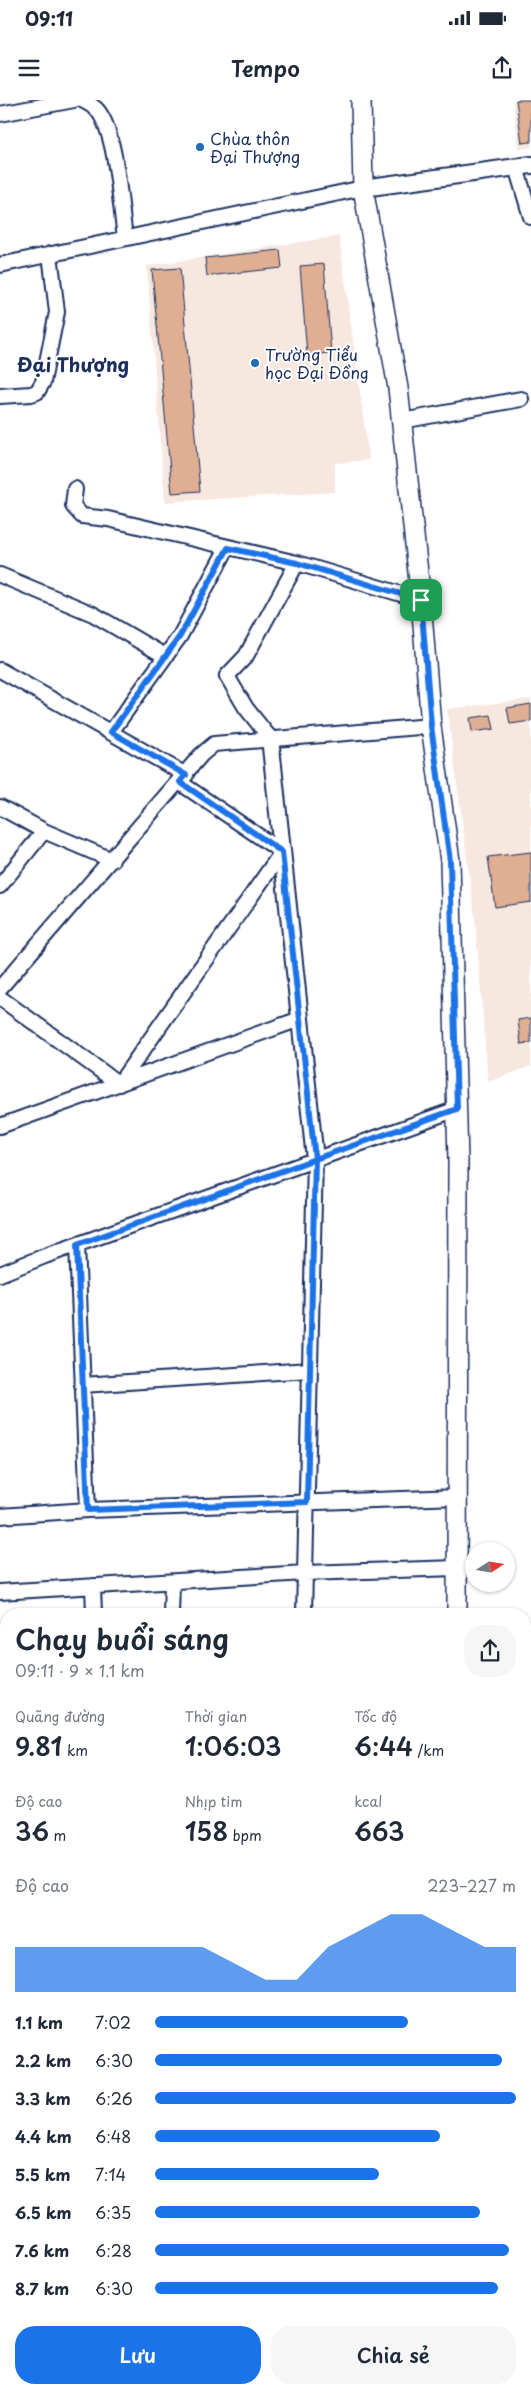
<!DOCTYPE html>
<html lang="vi">
<head>
<meta charset="utf-8">
<style>
	:root { --surface:#fff; --page:#f6f6f7; --text:#1f2937; --muted:#747a83; --accent:#1a73e8 }
	body { margin:0; font-family:"Playpen Sans",sans-serif; background:var(--page); color:var(--text); height:100vh; display:flex; flex-direction:column; font-size:19px; white-space:nowrap }
	* { box-sizing:border-box; margin:0 }
	p { font-size:16px; color:var(--muted) }
	.icon { flex:none; width:28px; height:28px; fill:none; stroke:currentColor; stroke-width:2; stroke-linecap:round; stroke-linejoin:round }
	.map { position:relative; flex:1; overflow:hidden }
	.panel { position:absolute; left:0px; top:1508px; width:531px; height:786px; display:flex; flex-direction:column; background:var(--surface); border-radius:20px 20px 0 0; box-shadow:0 1px 4px #0004 }
	.panel>* { flex:none }
	.needle { width:32px; rotate:78deg }
	.buttons { position:absolute; left:465px; top:1442px; display:grid; gap:10px }
	.buttons a { display:grid; place-items:center; width:50px; height:50px; border-radius:50%; background:var(--surface); box-shadow:0 1px 4px #0004; font-size:25px }
	.pin { position:absolute; display:grid; place-items:center; width:42px; height:42px; color:#fff; margin:-21px; border-radius:10px; box-shadow:0 2px 8px #0006 }
	.round { display:grid; place-items:center; flex:none; width:52px; height:52px; border-radius:20px; background:var(--page) }
	.head { display:flex; align-items:center; justify-content:space-between; height:85px; padding:0 15px }
	h1 { font-size:28px; font-weight:600; line-height:38px }
	.figures { display:grid; grid-template-columns:repeat(3,1fr); gap:8px; height:85px; padding:5px 15px }
	.figures div { display:grid; align-content:center }
	.figures b { font-size:25px; font-weight:600 }
	.figures small { font-size:14px; font-weight:400 }
	.figures p { font-size:14px }
	.chart { height:140px; padding:10px 15px }
	.chart p { display:flex; justify-content:space-between }
	.chart svg { width:100%; height:90px; margin-top:5px; fill:var(--accent); opacity:.7 }
	.action { display:flex; gap:10px; margin-top:auto; padding:10px 15px }
	.action a { flex:1; height:58px; border-radius:20px; background:var(--accent); color:#fff; font-size:20px; font-weight:600; line-height:58px; text-align:center }
	.action a+a { background:var(--page); color:var(--text) }
	ul { padding:0 15px; list-style:none; font-size:16px }
	li { display:grid; grid-template-columns:80px 60px 1fr; align-items:center; height:38px }
	li i { height:12px; border-radius:6px; background:var(--accent) }
	.status { display:flex; justify-content:space-between; align-items:center; height:35px; padding:0 25px; background:var(--surface); direction:ltr }
	.status svg { height:14px; fill:currentColor }
	header { display:flex; justify-content:space-between; align-items:center; height:65px; padding:0 15px; background:var(--surface); font-size:22px; font-weight:600 }
	.map>svg:first-child { display:block }
	.built { fill:#f6e7df }
	.building { fill:#e0af93; stroke:#1b2f5e }
	.lines { fill:none; stroke-linecap:round; stroke-linejoin:round }
	.minor-casing { stroke:#1b2f5e; stroke-width:18 }
	.tertiary-casing { stroke:#1b2f5e; stroke-width:20 }
	.secondary-casing { stroke:#1b2f5e; stroke-width:22 }
	.minor { stroke:#fff; stroke-width:14 }
	.tertiary { stroke:#fff; stroke-width:16 }
	.secondary { stroke:#fff; stroke-width:19 }
	.route-casing { stroke:#fff; stroke-width:10 }
	.route { stroke:#1a73e8; stroke-width:6 }
	.poi-dot { fill:#1f6fb2; stroke:#fff; stroke-width:2 }
	.labels { text-anchor:middle; dominant-baseline:central; stroke-width:4; stroke-linejoin:round; paint-order:stroke }
	.poi-label { font-size:16px; fill:#1b2f5e; stroke:#fff; text-anchor:start }
	.quarter-label { font-size:19px; font-weight:bold; fill:#1b2f5e; stroke:#fff }
</style>
</head>
<body>
<div class="status"><b>09:11</b><svg viewBox="0 0 49 12"><path d="M0 12V9h3v3zM5 12V6h3v6zM10 12V3h3v9zM15 12V0h3v12zM26 1h20v11H26zM47 4h2v5h-2z"/></svg></div>
<header><svg class="icon" aria-label="menu" viewBox="0 0 24 24"><path d="M4 6h16M4 12h16M4 18h16"/></svg>Tempo<svg class="icon" aria-label="share" viewBox="0 0 24 24"><path d="M12 15V3M7 8l5-5 5 5M5 13v7h14v-7"/></svg></header>
<div class="map">
<svg width="531" height="2293" viewBox="0 0 531 2293">
	<rect width="100%" height="100%" fill="#fff"/>
	<filter id="ink" filterUnits="userSpaceOnUse"><feTurbulence type="fractalNoise" baseFrequency=".02" numOctaves="2"/><feDisplacementMap in="SourceGraphic" scale="10" xChannelSelector="R" yChannelSelector="G"/><feConvolveMatrix kernelMatrix="1 2 1 2 8 2 1 2 1" color-interpolation-filters="sRGB"/></filter>
	<g filter="url(#ink)">
		<path class="built" d="M513,0H531V47L519,49Z
			M339,136L369,360L335,363V392L165,402L147,166Z
			M531,599V966L488,982L475,817L447,609Z"/>
		<path class="building" d="M516,0H531V42L522,43Z
			M280,150L282,168L207,176L205,158Z
			M324,164L331,253L307,255L300,166Z
			M180,168L200,391L172,393L152,170Z
			M531,604V621L510,624L507,608Z
			M491,615L494,629L472,632L470,618Z
			M531,752V802L495,807L488,757Z
			M531,918V943L521,944L518,920Z"/>
		<g class="lines">
			<g class="minor-casing">
				<path id="minor" d="M82,0C88,3 94,6 98,11C117,35 120,106 125,137
					M0,14L74,0
					M516,67L531,117
					M0,165L363,88
					M0,296L31,294L37,292L43,282L57,212L50,154
					M402,321L521,299
					M75,389L73,406L82,416L108,419L297,463L421,500
					M0,475L93,514L165,556
					M0,570L186,675
					M111,632L180,536L227,448
					M270,638L246,608L227,576L246,556L297,463
					M0,707L44,731L112,760
					M0,786L44,731
					M0,888L201,655L214,644L431,626
					M0,898L119,984L282,752L179,682
					M0,1026L300,919
					M77,1145L88,1410
					M0,1174L45,1156L457,1009
					M82,1285L310,1270
					M0,1416L88,1410L459,1397
					M93,1486L94,1514
					M0,1492L305,1473L457,1468
					M171,1514L172,1482
					M304,1514L315,1059
					M525,1669L531,1668
					M0,1744L6,1743
					M525,1912L531,1909
					M525,1999L531,1997
					M0,2090H6
					M525,2121L531,2120
					M0,2213L4,2293
					M525,2267L531,2266
					M280,2293V2288"/>
			</g>
			<g class="tertiary-casing">
				<path id="tertiary" d="M363,88L531,65
					M270,638L315,1059"/>
			</g>
			<g class="secondary-casing">
				<path id="secondary" d="M361,0L363,88L398,288L421,500L431,626L450,761L458,1061L457,1514
					M455,2293V2288"/>
			</g>
			<use href="#minor" class="minor"/>
			<use href="#tertiary" class="tertiary"/>
			<use href="#secondary" class="secondary"/>
		</g>
	</g>
	<g class="lines" filter="url(#ink)">
		<g class="route-casing">
			<path id="route" d="M421,500L297,463L228,448L180,536L111,632L186,675L180,682L282,752L315,1059L77,1145L88,1410L307,1402L315,1059L457,1009L450,761L431,626L421,500"/>
		</g>
		<use href="#route" class="route"/>
	</g>
	<g class="poi-dot">
		<circle cx="200" cy="47" r="5"/>
		<circle cx="255" cy="263" r="5"/>
	</g>
	<g class="labels">
		<g class="poi-label">
			<text x="210" y="38">Chùa thôn<tspan x="210" dy="18">Đại Thượng</tspan></text>
			<text x="265" y="254">Trường Tiểu<tspan x="265" dy="18">học Đại Đồng</tspan></text>
		</g>
		<g class="quarter-label">
			<text x="73" y="264">Đại Thượng</text>
		</g>
	</g>
</svg>
<div class="buttons">
<a><svg class="needle" viewBox="-14 -14 28 28"><path d="M0-13l5 13h-10z" fill="#e53935"/><path d="M0 13l5-13h-10z" fill="#747a83"/></svg></a>
</div>
<div class="pin" style="left:421px;top:500px;background:#1e9e55"><svg class="icon" aria-label="arrive" viewBox="0 0 24 24"><path d="M6 21V4h12l-3 4 3 4H6"/></svg></div>
<section class="panel">
<div class="head"><div><h1>Chạy buổi sáng</h1><p>09:11 · 9 × 1.1 km</p></div><a class="round"><svg class="icon" aria-label="share" viewBox="0 0 24 24"><path d="M12 15V3M7 8l5-5 5 5M5 13v7h14v-7"/></svg></a></div>
<div class="figures">
<div><p>Quãng đường</p><b>9.81<small> km</small></b></div>
<div><p>Thời gian</p><b>1:06:03</b></div>
<div><p>Tốc độ</p><b>6:44<small> /km</small></b></div>
</div>
<div class="figures">
<div><p>Độ cao</p><b>36<small> m</small></b></div>
<div><p>Nhịp tim</p><b>158<small> bpm</small></b></div>
<div><p>kcal</p><b>663</b></div>
</div>
<div class="chart"><p><span>Độ cao</span>223–227 m</p>
<svg viewBox="0 0 160 44" preserveAspectRatio="none"><path d="M0 44V22L10 22L20 22L30 22L40 22L50 22L60 22L70 30L80 38L90 38L100 22L110 14L120 6L130 6L140 14L150 22L160 22V44z"/></svg>
</div>
<ul>
<li><b>1.1 km</b>7:02<i style="width:70%"></i></li>
<li><b>2.2 km</b>6:30<i style="width:96%"></i></li>
<li><b>3.3 km</b>6:26<i style="width:100%"></i></li>
<li><b>4.4 km</b>6:48<i style="width:79%"></i></li>
<li><b>5.5 km</b>7:14<i style="width:62%"></i></li>
<li><b>6.5 km</b>6:35<i style="width:90%"></i></li>
<li><b>7.6 km</b>6:28<i style="width:98%"></i></li>
<li><b>8.7 km</b>6:30<i style="width:95%"></i></li>
</ul>
<div class="action"><a>Lưu</a><a>Chia sẻ</a></div>
</section>
</div>
</body>
</html>
